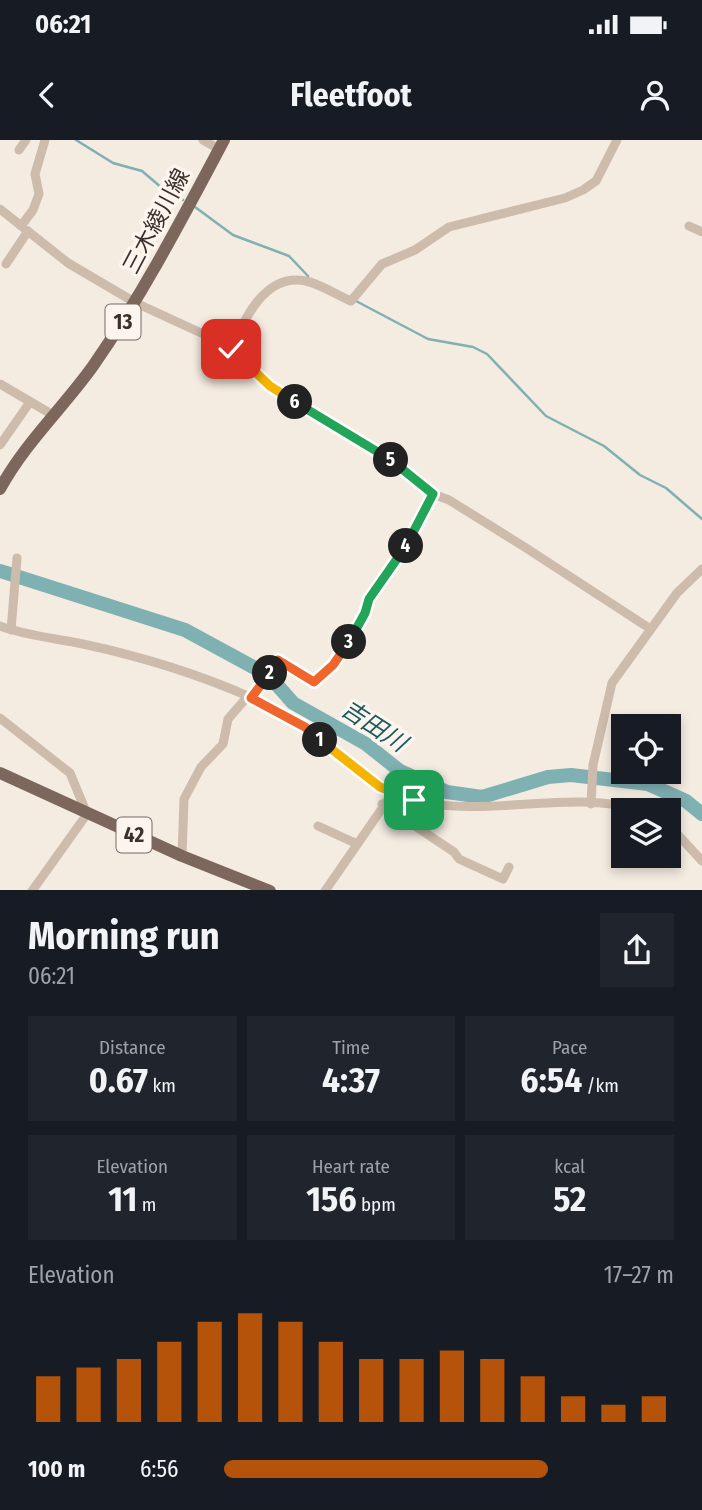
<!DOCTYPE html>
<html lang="en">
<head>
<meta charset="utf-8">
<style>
	:root { --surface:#171b24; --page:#20242c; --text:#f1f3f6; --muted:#9ea1a6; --accent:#b45309 }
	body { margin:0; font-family:"Fira Sans Condensed","Noto Sans JP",sans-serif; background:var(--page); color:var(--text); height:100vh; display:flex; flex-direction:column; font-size:26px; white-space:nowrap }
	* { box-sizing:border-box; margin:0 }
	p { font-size:23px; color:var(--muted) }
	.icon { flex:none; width:38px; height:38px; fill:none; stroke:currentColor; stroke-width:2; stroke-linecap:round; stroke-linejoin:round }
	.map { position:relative; height:750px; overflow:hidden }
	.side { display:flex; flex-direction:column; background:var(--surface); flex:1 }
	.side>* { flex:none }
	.fabs { position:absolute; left:611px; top:574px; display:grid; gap:14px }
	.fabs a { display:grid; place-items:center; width:70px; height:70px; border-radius:0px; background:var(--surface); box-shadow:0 4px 10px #0003; font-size:35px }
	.pin { position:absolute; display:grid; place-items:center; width:60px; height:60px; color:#fff; margin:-30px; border-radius:14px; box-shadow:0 4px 10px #0006 }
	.km { position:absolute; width:35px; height:35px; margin:-18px; border-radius:50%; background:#222; color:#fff; font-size:19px; line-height:35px; text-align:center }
	.round { display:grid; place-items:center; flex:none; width:74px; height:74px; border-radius:0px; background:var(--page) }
	.headline { display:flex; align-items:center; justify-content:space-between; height:119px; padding:0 28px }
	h1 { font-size:38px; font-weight:700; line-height:52px }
	.stats { display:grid; grid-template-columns:repeat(3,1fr); gap:10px; height:119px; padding:7px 28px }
	.stats div { display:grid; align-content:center; border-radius:0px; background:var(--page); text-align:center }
	.stats b { font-size:35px; font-weight:700 }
	.stats small { font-size:19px; font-weight:400 }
	.stats p { font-size:19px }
	.chart { height:196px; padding:14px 28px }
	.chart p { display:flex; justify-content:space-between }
	.chart svg { width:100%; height:126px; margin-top:7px; stroke:var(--accent); stroke-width:6 }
	ul { padding:0 28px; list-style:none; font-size:23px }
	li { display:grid; grid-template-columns:112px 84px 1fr; align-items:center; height:52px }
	li i { height:18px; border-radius:9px; background:var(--accent) }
	.status { display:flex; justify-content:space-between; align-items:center; height:49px; padding:0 35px; background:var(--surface); direction:ltr }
	.status svg { height:19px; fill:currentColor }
	header { display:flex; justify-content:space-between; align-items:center; height:91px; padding:0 28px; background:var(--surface); font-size:32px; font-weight:700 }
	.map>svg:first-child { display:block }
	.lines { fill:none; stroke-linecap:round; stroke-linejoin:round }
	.stream { stroke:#7fb0b2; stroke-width:2.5 }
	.river { stroke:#7fb0b2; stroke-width:14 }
	.minor { stroke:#cdbbac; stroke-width:9 }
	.major { stroke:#7d675c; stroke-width:12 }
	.split-1-casing { stroke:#fff; stroke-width:14 }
	.split-2-casing { stroke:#fff; stroke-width:14 }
	.split-3-casing { stroke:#fff; stroke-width:14 }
	.split-4-casing { stroke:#fff; stroke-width:14 }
	.split-5-casing { stroke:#fff; stroke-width:14 }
	.split-6-casing { stroke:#fff; stroke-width:14 }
	.split-7-casing { stroke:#fff; stroke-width:14 }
	.split-1 { stroke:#f5b400; stroke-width:9 }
	.split-2 { stroke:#f0652b; stroke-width:9 }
	.split-3 { stroke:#f0652b; stroke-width:9 }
	.split-4 { stroke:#22a559; stroke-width:9 }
	.split-5 { stroke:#22a559; stroke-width:9 }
	.split-6 { stroke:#22a559; stroke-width:9 }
	.split-7 { stroke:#f5b400; stroke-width:9 }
	.labels { text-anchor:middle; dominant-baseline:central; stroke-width:7; stroke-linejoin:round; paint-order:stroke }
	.shield { fill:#fbf5ee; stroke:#756b66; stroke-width:2 }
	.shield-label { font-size:21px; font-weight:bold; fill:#3b302b }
	.street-label { font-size:23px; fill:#3b302b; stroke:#fbf5ee }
	.water-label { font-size:24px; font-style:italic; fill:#1f5a5e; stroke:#fbf5ee }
</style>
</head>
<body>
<div class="status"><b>06:21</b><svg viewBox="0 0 49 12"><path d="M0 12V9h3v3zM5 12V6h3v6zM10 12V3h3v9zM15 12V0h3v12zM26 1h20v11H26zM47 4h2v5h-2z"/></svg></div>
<header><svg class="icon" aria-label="back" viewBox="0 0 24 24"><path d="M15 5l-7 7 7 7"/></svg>Fleetfoot<svg class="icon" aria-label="person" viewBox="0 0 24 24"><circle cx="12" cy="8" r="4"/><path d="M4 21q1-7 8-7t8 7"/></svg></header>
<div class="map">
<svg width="702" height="751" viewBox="0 0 702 751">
	<rect width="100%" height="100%" fill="#f4ebe1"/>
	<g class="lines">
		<path class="stream" d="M76,0L113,23L142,31L169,54L183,60
			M195,67L233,95L289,116L308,136
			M356,161L428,199L473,207L487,214L546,276L604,306L640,335L666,348L702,379"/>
		<path class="river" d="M0,431L185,490L255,528L278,546L293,563L366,604L400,631L447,652L482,657L548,637L571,635L648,644L686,661L702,674"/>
		<path class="minor" d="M203,0L219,9
			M19,10L26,0
			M0,69L68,123L136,163L225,204L270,246L304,270L394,321L433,354L449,360L523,406L649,488
			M21,86L33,70L39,54L35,34L45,0
			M689,86L702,92
			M6,124L28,91
			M231,209C244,180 265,132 306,141C320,144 337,155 351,161L382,124L415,110L449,87L565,58L583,50L596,41L617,0
			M0,244L53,275
			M0,305L30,262
			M0,486C27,496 55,498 83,504C139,516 198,534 250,557C269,566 289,576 306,588C342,615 371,650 416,661C488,678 571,649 639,670
			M11,490L17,418
			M251,558L278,520L314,542L333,525L348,504L365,473L369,459L417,388L433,354
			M0,578L70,633L87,674L32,751
			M382,664L454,712L459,719L503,739L509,727
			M591,664L593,625L612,543L677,453L702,429
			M668,684L702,721
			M318,686L355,703
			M182,716L184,659L201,627L223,604L228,579L248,556
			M325,751L392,654"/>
		<path class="major" d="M0,349C24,304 63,268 93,226C143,154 183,77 224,0
			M0,633L182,716L270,751"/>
	</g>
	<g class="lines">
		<g class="split-1-casing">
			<path id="split-1" d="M320,600L380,647L414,660"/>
		</g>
		<g class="split-2-casing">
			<path id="split-2" d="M270,533L251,558L305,587L320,600"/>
		</g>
		<g class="split-3-casing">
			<path id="split-3" d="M270,533L278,520L314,542L333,525L349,502"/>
		</g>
		<g class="split-4-casing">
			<path id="split-4" d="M349,502L365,473L369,459L406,406"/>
		</g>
		<g class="split-5-casing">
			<path id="split-5" d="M391,320L433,354L406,406"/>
		</g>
		<g class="split-6-casing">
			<path id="split-6" d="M295,262L391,320"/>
		</g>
		<g class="split-7-casing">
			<path id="split-7" d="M231,209L270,246L295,262"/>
		</g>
		<use href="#split-1" class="split-1"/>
		<use href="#split-2" class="split-2"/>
		<use href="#split-3" class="split-3"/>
		<use href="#split-4" class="split-4"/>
		<use href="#split-5" class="split-5"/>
		<use href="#split-6" class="split-6"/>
		<use href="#split-7" class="split-7"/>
	</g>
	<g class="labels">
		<g class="shield">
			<rect x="105.5" y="164.5" width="35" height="35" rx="5"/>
			<rect x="116.5" y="677.5" width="35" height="35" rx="5"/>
		</g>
		<g class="shield-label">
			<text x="123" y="182">13</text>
			<text x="134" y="695">42</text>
		</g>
		<g class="street-label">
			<text transform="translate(156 81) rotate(-62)">三木綾川線</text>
		</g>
		<g class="water-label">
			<text transform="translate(374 586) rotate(33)">吉田川</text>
		</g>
	</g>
</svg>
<div class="fabs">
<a><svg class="icon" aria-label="locate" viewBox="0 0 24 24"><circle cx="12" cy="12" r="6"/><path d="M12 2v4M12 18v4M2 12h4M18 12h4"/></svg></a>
<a><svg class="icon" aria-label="layers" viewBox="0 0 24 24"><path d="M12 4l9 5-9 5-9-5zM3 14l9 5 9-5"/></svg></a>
</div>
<div class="pin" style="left:414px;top:660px;background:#1e9e55"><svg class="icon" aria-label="arrive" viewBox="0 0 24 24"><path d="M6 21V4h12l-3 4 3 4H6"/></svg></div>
<div class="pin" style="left:231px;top:209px;background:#d93025"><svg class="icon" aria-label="check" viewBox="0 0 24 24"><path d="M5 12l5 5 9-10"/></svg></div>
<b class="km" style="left:320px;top:600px">1</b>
<b class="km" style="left:270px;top:533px">2</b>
<b class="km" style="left:349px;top:502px">3</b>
<b class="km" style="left:406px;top:406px">4</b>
<b class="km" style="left:391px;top:320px">5</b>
<b class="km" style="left:295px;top:262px">6</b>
</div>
<section class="side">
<div class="headline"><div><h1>Morning run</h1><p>06:21</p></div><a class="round"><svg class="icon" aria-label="share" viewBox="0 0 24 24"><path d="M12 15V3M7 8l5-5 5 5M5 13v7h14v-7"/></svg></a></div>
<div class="stats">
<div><p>Distance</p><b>0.67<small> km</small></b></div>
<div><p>Time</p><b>4:37</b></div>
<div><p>Pace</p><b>6:54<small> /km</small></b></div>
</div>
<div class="stats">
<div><p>Elevation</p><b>11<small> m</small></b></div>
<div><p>Heart rate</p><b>156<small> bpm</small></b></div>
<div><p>kcal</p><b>52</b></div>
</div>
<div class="chart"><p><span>Elevation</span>17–27 m</p>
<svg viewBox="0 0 160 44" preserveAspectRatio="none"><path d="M5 44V28M15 44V25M25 44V22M35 44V16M45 44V9M55 44V6M65 44V9M75 44V16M85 44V22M95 44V22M105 44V19M115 44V22M125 44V28M135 44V35M145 44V38M155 44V35"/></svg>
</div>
<ul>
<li><b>100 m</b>6:56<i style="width:72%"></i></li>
</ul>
</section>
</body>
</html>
